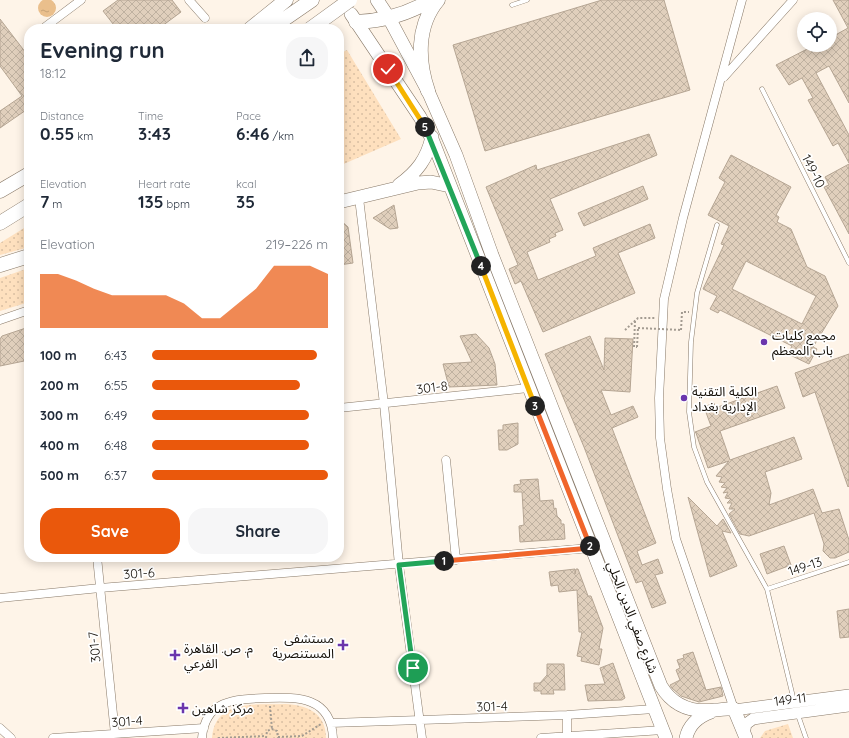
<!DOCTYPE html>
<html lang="en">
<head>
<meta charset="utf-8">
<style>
	:root { --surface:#fff; --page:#f6f6f7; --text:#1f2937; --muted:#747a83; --accent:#ea580c }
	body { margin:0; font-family:Quicksand,"Noto Sans Arabic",sans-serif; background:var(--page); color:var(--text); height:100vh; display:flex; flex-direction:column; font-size:15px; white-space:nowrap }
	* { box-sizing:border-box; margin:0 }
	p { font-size:13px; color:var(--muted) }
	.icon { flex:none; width:22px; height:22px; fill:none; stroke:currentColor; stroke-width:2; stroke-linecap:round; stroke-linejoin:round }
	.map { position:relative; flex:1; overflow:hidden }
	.drawer { position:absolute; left:24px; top:24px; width:320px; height:538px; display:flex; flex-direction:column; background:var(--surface); border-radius:16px; box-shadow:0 2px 10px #0003 }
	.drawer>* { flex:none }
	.fabs { position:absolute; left:797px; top:12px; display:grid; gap:8px }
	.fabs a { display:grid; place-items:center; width:40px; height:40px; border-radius:50%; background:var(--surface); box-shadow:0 2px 10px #0003; font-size:20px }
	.pin { position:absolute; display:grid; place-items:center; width:34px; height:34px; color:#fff; margin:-17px; border:2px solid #fff; border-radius:50%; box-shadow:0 1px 4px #0007 }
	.km { position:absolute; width:20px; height:20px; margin:-10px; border-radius:50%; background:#222; color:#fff; font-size:11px; line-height:20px; text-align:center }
	.round { display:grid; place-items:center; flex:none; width:42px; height:42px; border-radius:16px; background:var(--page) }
	.overview { display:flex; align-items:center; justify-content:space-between; height:68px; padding:0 16px }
	h1 { font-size:22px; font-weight:700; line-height:30px }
	.figures { display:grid; grid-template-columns:repeat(3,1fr); gap:6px; height:68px; padding:4px 16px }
	.figures div { display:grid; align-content:center }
	.figures b { font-size:17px; font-weight:700 }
	.figures small { font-size:11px; font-weight:400 }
	.figures p { font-size:11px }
	.chart { height:112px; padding:8px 16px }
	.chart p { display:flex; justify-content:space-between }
	.chart svg { width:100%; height:72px; margin-top:4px; fill:var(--accent); opacity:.7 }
	.primary-button { display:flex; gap:8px; margin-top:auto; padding:8px 16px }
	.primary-button a { flex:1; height:46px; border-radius:16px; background:var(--accent); color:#fff; font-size:16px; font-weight:700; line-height:46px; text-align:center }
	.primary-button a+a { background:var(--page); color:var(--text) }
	ul { padding:0 16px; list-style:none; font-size:13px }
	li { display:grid; grid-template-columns:64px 48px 1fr; align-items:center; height:30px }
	li i { height:10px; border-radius:5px; background:var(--accent) }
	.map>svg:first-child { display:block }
	.green { fill:url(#green-dots) }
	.water { fill:url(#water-ripples) }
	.building { fill:url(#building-cross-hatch); stroke:#b5a593; fill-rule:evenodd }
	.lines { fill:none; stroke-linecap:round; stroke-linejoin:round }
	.lane-casing { stroke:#887968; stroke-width:5 }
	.street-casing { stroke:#887968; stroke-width:9 }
	.secondary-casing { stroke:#887968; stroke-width:12 }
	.primary-casing { stroke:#887968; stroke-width:14 }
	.highway-casing { stroke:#887968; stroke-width:15 }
	.path { stroke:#a39b91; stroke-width:2; stroke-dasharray:2 2; stroke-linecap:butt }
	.lane { stroke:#fff; stroke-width:4 }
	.street { stroke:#fff; stroke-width:8 }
	.secondary { stroke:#fff; stroke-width:11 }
	.primary { stroke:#fff; stroke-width:13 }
	.highway { stroke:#fff; stroke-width:14 }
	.highway-bridge-casing { stroke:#887968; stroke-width:15; stroke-linecap:butt }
	.path-bridge { stroke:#a39b91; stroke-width:2; stroke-dasharray:2 2; stroke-linecap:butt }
	.highway-bridge { stroke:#fff; stroke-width:14 }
	.split-1-casing { stroke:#fff; stroke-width:8 }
	.split-2-casing { stroke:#fff; stroke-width:8 }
	.split-3-casing { stroke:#fff; stroke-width:8 }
	.split-4-casing { stroke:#fff; stroke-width:8 }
	.split-5-casing { stroke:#fff; stroke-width:8 }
	.split-6-casing { stroke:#fff; stroke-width:8 }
	.split-1 { stroke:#22a559; stroke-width:5 }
	.split-2 { stroke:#f0652b; stroke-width:5 }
	.split-3 { stroke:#f0652b; stroke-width:5 }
	.split-4 { stroke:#f5b400; stroke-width:5 }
	.split-5 { stroke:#22a559; stroke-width:5 }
	.split-6 { stroke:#f5b400; stroke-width:5 }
	.poi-dot { fill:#6a36ad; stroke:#fff; stroke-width:1.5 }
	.labels { text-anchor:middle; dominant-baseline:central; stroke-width:3.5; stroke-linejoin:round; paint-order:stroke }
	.street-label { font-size:13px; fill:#151009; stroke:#fff }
	.poi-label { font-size:13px; fill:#151009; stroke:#fff; text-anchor:start }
</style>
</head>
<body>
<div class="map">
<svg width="849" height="738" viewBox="0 0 849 738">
	<defs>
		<pattern id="green-dots" width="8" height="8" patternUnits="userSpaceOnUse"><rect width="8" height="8" fill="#fee0be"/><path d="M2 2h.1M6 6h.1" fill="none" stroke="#d9bfa2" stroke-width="1.8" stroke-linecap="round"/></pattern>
		<pattern id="water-ripples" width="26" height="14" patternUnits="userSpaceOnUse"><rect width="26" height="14" fill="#eabf8c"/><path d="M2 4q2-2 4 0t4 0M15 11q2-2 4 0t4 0" fill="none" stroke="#c8a377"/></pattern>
		<pattern id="building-cross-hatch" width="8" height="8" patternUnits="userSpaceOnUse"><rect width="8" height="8" fill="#e0cfbc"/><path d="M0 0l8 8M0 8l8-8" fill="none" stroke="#bfb1a0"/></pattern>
	</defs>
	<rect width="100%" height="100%" fill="#fef4e8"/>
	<path class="green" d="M347,50L401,139L339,166V54Z
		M29,225V247L0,255V243Z
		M29,268V302L0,311V278Z
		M285,704C307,705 326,713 326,738H212C215,699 256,705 285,704Z
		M788,724L793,738H760L765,731Z"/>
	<path class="water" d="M38 8a9 9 0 1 1 18 0a9 9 0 1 1-18 0Z"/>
	<path class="building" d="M118,0H172L181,12L158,29H117L103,11Z
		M602,0H664L690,90L485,151L453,45Z
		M833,0H849V103L829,66L816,73L849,135V163L838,143L833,146L808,100L813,98L802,78L789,85L776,65L815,45H830V38L848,28Z
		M0,19L29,57V108L0,128V111L22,96L0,66Z
		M649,134L657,155L550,199L563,230L555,233L556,236L549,239L550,242L527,252L538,280L596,256L593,248L650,224L655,238L618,253L635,293L543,332L521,281L515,284L509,269L518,265L486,187L536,165L537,170Z
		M731,155L791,187L776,215L779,217L777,222L791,229L807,267L825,276L838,306L813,347L817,349L809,364L788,354L792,346L720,310L718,313L710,309L717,296L703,289L724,245L721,244L729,226L708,215L725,182L719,178ZM746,261L816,296L802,324L732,289Z
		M849,164V234L824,187L829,185L825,177Z
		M643,186L648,199L584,226L578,213Z
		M394,205L398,228L390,229L373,218Z
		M339,219L348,227L353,263L339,265Z
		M29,327V360L0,366V339L2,336Z
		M476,334L489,348L495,364L497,385L449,387L443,364L472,362L460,336Z
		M590,336L604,370L605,338L633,339L630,392L601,390L611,415L633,406L638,417L612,428L656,543L637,551L642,565L658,559L663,573L655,575L666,603L652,608L642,581L636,583L584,447L545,354Z
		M849,354V486L848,487L815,392L803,397L795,373Z
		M777,386L785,408L720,431L730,460L794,437L802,459L765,472L771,493L769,505L813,489L822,513L839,509L849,540V552L835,558H830L823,551L824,544L814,513L749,536L740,534L729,514L735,509H729L732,503H727L731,499L725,498L728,492L723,493L727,488L721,487L725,483L719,482L722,477L716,476L729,461L708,468L696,433L695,432L711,426L704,407L714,403L715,408Z
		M518,423V444L507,450H499L498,430H503V425Z
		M538,479L540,501L553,500L554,509L556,508L557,516L561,520V524H564L565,539L520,542L519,526L524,525L522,492H514V485L521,484L520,480Z
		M688,497L717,526L723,519L731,533L722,531L737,566L710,577Z
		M784,546L791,565L767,574L760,554Z
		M575,569V574L576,569H578L588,596H591L603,628L599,649H602L599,665L581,661L582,657L577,656L582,632H579L577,590L559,592L558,585L551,586L549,572Z
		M849,609V637L840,638L837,611Z
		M693,652L706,690L721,687L723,696L699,702L681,696L672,688L670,685L680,680L676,670L680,668L677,660L684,658L683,655Z
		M613,663L625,698L622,700L588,701L585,685L605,684L600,668Z
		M547,664H564L565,690H553L554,694H541V691H534V683H540L547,675Z"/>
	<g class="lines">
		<g class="lane-casing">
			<path id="lane" d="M512,5L527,0
				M762,89L849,263
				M717,225L697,293L691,342L689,412L694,447L707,482L767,589L794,701
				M767,589L849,562
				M798,715L806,738"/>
		</g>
		<g class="street-casing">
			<path id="street" d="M189,0L205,18
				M45,27L81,0
				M724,77L793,0
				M359,198L384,404L399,565L422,738
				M0,320L29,310
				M339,408L528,388
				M446,460L456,560
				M97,557L115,734
				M0,598L100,588L591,548
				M734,709L676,539L667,489L660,438L659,398L664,299L683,218L742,0
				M567,715V738
				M331,723L567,715L654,709
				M0,728L11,738
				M53,738L204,728
				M202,738C205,699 236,699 267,698C299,697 331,697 333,738
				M541,738L663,730"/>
		</g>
		<g class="secondary-casing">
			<path id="secondary" d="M734,710L849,695
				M744,734L746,724L753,719L849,706"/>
		</g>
		<g class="primary-casing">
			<path id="primary" d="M377,0L389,18L428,91L456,155L492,255L661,686C673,706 691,713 715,710C721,710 728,708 734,709L746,738
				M351,14L420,117L432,139L666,738
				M399,185C417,172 427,159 432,137
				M339,202L418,183L431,182L450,186
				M686,738C689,724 698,717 711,712"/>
		</g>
		<g class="highway-casing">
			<path id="highway" d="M356,22C383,21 408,14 431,0
				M250,29L286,0
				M270,29L312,0
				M428,91C418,62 416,26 438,0
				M0,191L29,174
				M0,223L29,205
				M0,265L29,256"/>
		</g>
		<path class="path" d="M635,321L634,347H637
			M625,330L638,318H656
			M681,330L682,312H689
			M637,347L638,328
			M270,706L272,729
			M278,737L302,736L321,724
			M218,738L265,736
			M266,738L267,731L272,729L277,731L278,738"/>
		<use href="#lane" class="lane"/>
		<use href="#street" class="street"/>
		<use href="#secondary" class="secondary"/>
		<use href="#primary" class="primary"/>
		<use href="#highway" class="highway"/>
		<g class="highway-bridge-casing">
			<path id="highway-bridge" d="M310,29L350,0"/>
		</g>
		<path class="path-bridge" d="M638,328L681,330"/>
		<use href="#highway-bridge" class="highway-bridge"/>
	</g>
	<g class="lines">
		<g class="split-1-casing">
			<path id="split-1" d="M413,668L399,565L444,561"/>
		</g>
		<g class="split-2-casing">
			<path id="split-2" d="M444,561L591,548L590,546"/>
		</g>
		<g class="split-3-casing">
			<path id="split-3" d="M535,406L590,546"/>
		</g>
		<g class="split-4-casing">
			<path id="split-4" d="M481,266L535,406"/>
		</g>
		<g class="split-5-casing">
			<path id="split-5" d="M425,127L481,266"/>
		</g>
		<g class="split-6-casing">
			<path id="split-6" d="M388,69L425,127"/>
		</g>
		<use href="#split-1" class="split-1"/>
		<use href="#split-2" class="split-2"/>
		<use href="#split-3" class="split-3"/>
		<use href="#split-4" class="split-4"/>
		<use href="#split-5" class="split-5"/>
		<use href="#split-6" class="split-6"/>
	</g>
	<g class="poi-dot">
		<circle cx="764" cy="342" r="4"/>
		<circle cx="684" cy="398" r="4"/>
		<path d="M341 639h4v4h4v4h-4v4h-4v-4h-4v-4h4z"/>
		<path d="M173 649h4v4h4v4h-4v4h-4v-4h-4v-4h4z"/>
		<path d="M181 702h4v4h4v4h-4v4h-4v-4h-4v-4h4z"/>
	</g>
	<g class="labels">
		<g class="street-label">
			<text transform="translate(814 171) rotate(63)">149-10</text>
			<text transform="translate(432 387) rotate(-7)">301-8</text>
			<text transform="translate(805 566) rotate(-18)">149-13</text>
			<text transform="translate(139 573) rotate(-4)">301-6</text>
			<text transform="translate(633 617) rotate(69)">شارع صفي الدين الحلي</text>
			<text transform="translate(94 647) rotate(-96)">301-7</text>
			<text transform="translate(790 699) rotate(-7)">149-11</text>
			<text transform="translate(492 706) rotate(-2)">301-4</text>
			<text transform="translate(127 721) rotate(-4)">301-4</text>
		</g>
		<g class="poi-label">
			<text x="772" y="335">مجمع كليات<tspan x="772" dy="15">باب المعظم</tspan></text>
			<text x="692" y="391">الكلية التقنية<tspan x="692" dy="15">الإدارية بغداد</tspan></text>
			<text x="334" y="638" text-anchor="end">مستشفى<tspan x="334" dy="15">المستنصرية</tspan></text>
			<text x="184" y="648">م. ص. القاهرة<tspan x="184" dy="15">الفرعي</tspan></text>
			<text x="192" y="708">مركز شاهين</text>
		</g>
	</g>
</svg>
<div class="fabs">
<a><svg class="icon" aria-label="locate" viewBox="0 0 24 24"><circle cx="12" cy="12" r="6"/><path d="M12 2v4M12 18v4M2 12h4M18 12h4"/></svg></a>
</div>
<div class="pin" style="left:413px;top:668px;background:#1e9e55"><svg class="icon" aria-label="arrive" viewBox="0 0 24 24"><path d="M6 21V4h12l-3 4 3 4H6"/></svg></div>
<div class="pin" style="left:388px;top:69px;background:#d93025"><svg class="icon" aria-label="check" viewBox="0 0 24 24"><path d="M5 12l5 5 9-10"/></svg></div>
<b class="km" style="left:444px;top:561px">1</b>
<b class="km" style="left:590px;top:546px">2</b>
<b class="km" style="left:535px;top:406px">3</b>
<b class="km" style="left:481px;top:266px">4</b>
<b class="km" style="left:425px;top:127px">5</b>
<section class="drawer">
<div class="overview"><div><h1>Evening run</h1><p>18:12</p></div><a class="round"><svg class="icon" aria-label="share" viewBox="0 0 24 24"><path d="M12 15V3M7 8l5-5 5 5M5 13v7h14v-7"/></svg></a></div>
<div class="figures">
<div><p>Distance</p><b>0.55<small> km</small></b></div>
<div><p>Time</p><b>3:43</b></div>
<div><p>Pace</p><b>6:46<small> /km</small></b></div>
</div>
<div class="figures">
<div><p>Elevation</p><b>7<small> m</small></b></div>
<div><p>Heart rate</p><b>135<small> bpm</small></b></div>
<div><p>kcal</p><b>35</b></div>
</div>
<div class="chart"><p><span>Elevation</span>219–226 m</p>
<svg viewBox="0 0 160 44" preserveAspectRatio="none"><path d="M0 44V11L10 11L20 15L30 20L40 24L50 24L60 24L70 24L80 29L90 38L100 38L110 29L120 20L130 6L140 6L150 6L160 11V44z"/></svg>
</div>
<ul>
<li><b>100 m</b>6:43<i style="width:94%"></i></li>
<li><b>200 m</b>6:55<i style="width:84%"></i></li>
<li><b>300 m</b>6:49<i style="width:89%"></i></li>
<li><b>400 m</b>6:48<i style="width:89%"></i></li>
<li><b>500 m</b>6:37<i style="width:100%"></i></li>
</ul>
<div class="primary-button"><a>Save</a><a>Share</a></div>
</section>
</div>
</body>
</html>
